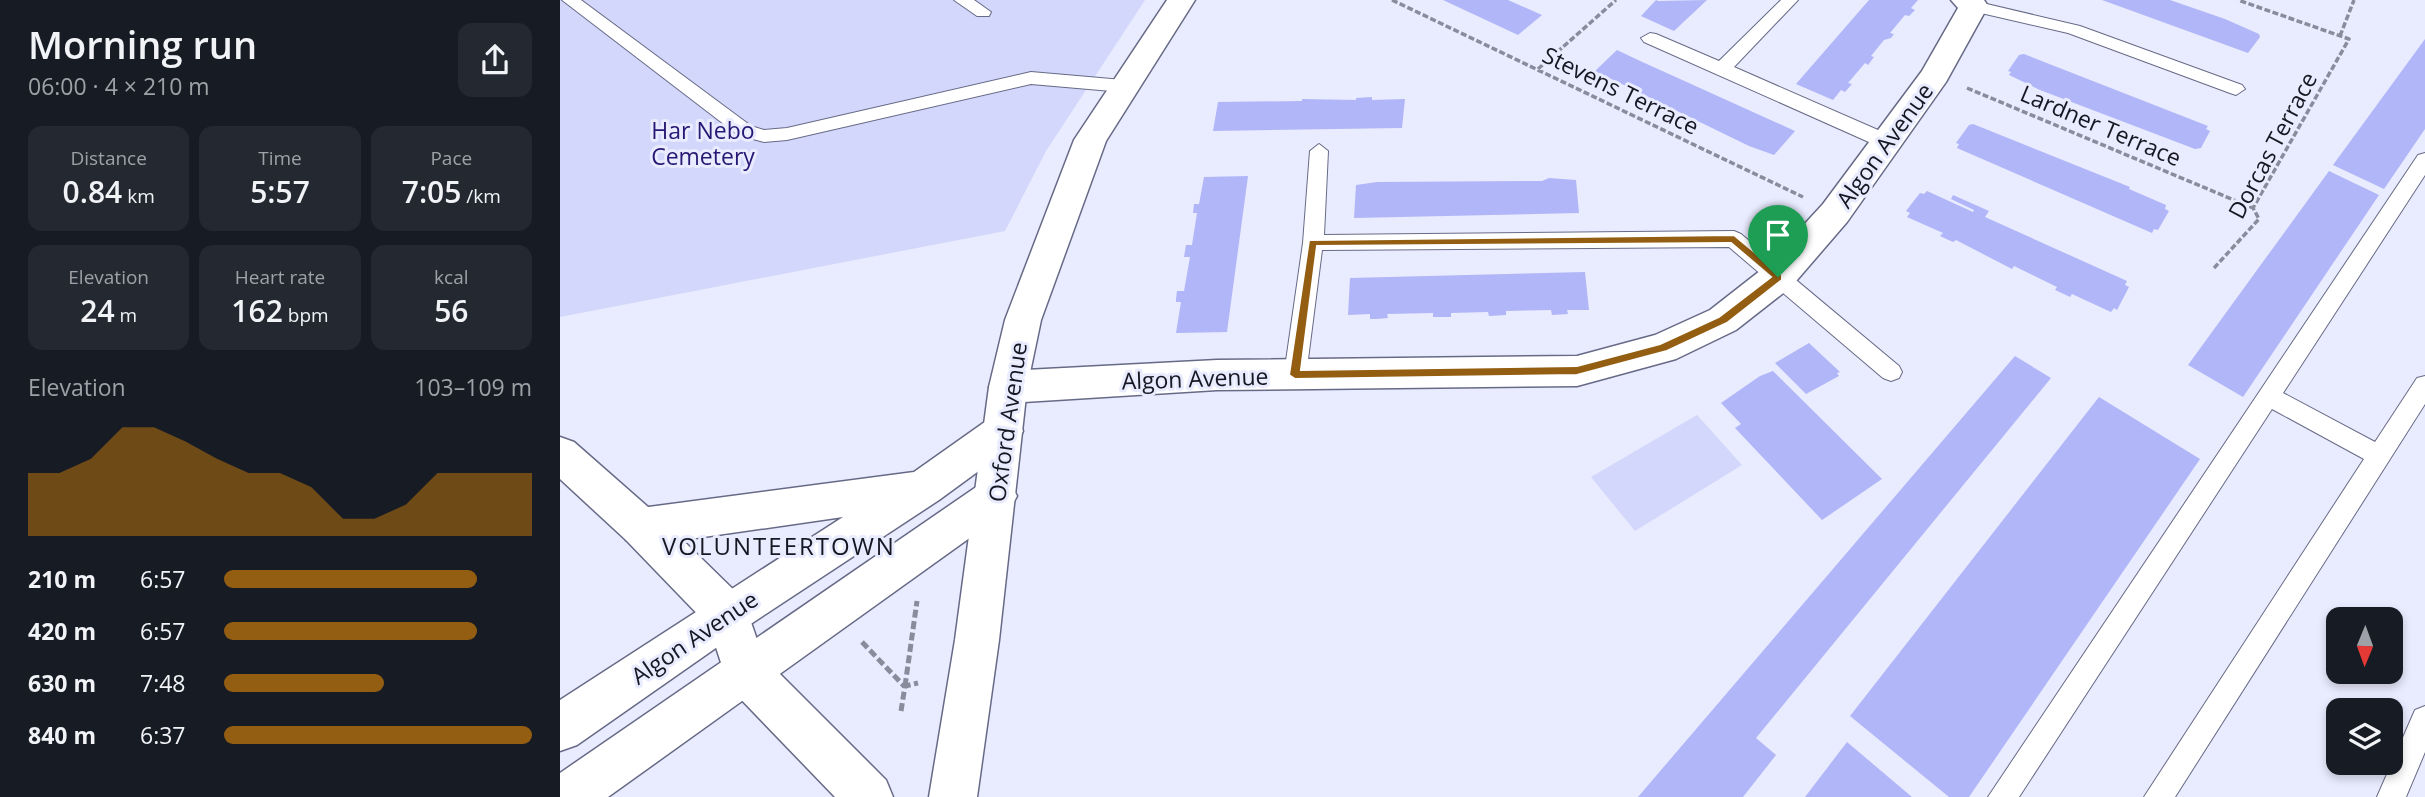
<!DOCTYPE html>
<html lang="en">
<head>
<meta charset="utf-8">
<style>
	:root { --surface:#171b24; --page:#242831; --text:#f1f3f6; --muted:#9ea1a6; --accent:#935e12 }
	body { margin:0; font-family:"Open Sans",sans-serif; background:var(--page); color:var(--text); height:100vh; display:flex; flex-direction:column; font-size:26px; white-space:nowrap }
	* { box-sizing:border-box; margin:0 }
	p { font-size:23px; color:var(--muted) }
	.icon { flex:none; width:38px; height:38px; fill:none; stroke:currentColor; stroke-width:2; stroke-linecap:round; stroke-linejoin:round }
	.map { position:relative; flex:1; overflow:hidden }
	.side { display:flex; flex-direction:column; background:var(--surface); width:560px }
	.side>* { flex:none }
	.needle { width:46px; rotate:181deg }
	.fabs { position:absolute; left:1766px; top:607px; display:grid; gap:14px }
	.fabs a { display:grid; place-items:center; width:77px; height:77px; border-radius:14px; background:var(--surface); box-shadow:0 4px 10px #0003; font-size:35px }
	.pin { position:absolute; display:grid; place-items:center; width:60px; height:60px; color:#fff; margin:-72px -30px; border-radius:50% 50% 50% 0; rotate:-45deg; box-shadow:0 0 7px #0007 }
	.pin .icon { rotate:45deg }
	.round { display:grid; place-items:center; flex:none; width:74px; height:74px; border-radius:14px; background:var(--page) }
	.overview { display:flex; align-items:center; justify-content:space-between; height:119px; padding:0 28px }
	h1 { font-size:38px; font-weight:600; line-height:52px }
	.stats { display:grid; grid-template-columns:repeat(3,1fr); gap:10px; height:119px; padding:7px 28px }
	.stats div { display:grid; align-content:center; border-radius:14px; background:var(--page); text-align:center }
	.stats b { font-size:30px; font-weight:600 }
	.stats small { font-size:19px; font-weight:400 }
	.stats p { font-size:19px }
	.chart { height:196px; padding:14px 28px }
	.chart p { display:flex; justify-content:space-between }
	.chart svg { width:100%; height:126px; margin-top:7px; fill:var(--accent); opacity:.7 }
	ul { padding:0 28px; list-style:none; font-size:23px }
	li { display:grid; grid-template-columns:112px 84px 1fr; align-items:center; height:52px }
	li i { height:18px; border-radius:9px; background:var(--accent) }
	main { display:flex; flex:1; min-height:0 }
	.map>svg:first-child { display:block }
	.green { fill:#d2d7fb }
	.building { fill:#b0b6f8 }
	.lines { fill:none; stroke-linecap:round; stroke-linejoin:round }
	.service-casing { stroke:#676a86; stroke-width:2 }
	.minor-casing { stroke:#676a86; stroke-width:3 }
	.tertiary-casing { stroke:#676a86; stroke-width:3 }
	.secondary-casing { stroke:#676a86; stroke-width:3 }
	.primary-casing { stroke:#676a86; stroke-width:3 }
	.path-far1 { stroke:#8a8c9b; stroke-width:3.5; stroke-dasharray:6 2.5; stroke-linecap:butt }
	.path { stroke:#8a8c9b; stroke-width:5; stroke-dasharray:8 3.5; stroke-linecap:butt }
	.service { fill:#fff; fill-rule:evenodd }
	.minor { fill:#fff; fill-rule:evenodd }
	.tertiary { fill:#fff; fill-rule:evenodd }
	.secondary { fill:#fff; fill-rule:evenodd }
	.primary { fill:#fff; fill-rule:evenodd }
	.route { fill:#935e12; stroke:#fff; stroke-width:2; fill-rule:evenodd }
	.labels { text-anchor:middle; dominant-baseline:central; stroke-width:6; stroke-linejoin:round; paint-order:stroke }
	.street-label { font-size:23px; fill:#161722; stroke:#e9ebfe }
	.park-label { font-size:23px; fill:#261874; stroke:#e9ebfe }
	.neighbourhood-label { font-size:24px; letter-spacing:2px; fill:#161722; stroke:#e9ebfe }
</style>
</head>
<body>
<main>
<section class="side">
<div class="overview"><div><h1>Morning run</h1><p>06:00 · 4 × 210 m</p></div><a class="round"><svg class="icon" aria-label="share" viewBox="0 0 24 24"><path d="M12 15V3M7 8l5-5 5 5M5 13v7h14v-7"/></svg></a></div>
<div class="stats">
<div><p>Distance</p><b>0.84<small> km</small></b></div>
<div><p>Time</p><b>5:57</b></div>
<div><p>Pace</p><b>7:05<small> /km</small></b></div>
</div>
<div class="stats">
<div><p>Elevation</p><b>24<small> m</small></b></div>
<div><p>Heart rate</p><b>162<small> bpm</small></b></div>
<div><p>kcal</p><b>56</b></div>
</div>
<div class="chart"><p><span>Elevation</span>103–109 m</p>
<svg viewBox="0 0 160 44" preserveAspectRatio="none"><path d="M0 44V22L10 22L20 17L30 6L40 6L50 11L60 17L70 22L80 22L90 27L100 38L110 38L120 33L130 22L140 22L150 22L160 22V44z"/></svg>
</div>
<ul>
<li><b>210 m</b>6:57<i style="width:82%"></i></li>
<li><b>420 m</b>6:57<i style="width:82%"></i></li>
<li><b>630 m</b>7:48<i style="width:52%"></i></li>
<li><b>840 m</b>6:37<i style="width:100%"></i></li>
</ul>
</section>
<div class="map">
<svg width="1865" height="797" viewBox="0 0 1865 797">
	<rect width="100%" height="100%" fill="#e9ebfe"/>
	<path class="green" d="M0,0H585L486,151L445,231L0,317Z
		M1137,415L1182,465L1075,531L1031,477Z"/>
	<path class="building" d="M883,0H948L982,15L958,35Z
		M1096,0L1098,1L1147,0L1114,31L1081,16Z
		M1309,0H1358L1351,8L1355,10L1349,16L1345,15L1330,33L1334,34L1331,38L1324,40L1311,56L1314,57L1308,65L1305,63L1288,83L1292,84L1285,92L1281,90L1273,100L1236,84Z
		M1542,0H1610L1665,19L1699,34L1700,37L1688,53Z
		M1865,39V129L1824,189L1773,165Z
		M1057,50L1078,60L1235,131L1214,155L1189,146L1035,71Z
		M1464,54L1648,126L1646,129L1650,131L1641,148L1635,149L1480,90L1449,75L1451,72L1448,71L1459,55Z
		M812,97V100L845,99L842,128L653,131L658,102L742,101V99L796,100V98Z
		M1413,124L1570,187L1569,189L1606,205L1605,209L1609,211L1598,230L1594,229L1592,233L1397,148L1399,144L1396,143L1409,125Z
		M1769,171L1819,195L1683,397L1628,365Z
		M688,176L667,332L616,333L621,302H616V299L617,291H624L630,257H624L626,245H632L637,213H633L634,204H639L644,177Z
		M989,178L1016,180L1019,213L794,218L796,185L817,182L982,181Z
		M1367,191L1413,212L1414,210L1391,199L1393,195L1429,211L1425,217L1567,281L1565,285L1569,287L1557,310L1554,308L1551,312L1512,294L1510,297L1506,295L1495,290L1497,287L1454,266L1452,269L1396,240L1393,242L1380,236L1383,233L1347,217L1350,213L1346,211L1360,193L1364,194Z
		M1025,272L1029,310H1007L1008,314L992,315L991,310L946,311V315L929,316L928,312L891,313V317H873V313L827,314L828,318L816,319H810V314L788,315L790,278Z
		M1249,343L1280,372L1277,373L1279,376L1246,394L1215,363Z
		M1455,356L1491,378L1196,738L1216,755L1183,797H1078Z
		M1213,371L1322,479L1262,520L1175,428L1181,424L1161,403L1200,376Z
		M1539,397L1640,459L1409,797H1389L1290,716Z
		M1287,742L1352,797H1245Z"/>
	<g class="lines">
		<g class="service-casing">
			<path id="service" d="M2,0H21L191,126L204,130L227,128L471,72L563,80L572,86L563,92L471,84L227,140L204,142L178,135Z
				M394,0H414L431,12L429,16H417Z
				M1221,0H1238L1174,67L1334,137L1336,142L1334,147H1320L1084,42L1081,38L1090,33L1096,34L1159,61Z
				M1414,1L1520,26L1682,85L1685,89L1676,95L1670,93L1508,33L1408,10L1406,6L1408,2Z
				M759,144L768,151L764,235L1174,231L1181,234L1339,366L1342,372L1339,378L1331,381L1323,378L1169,247L762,250L746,375L743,381L735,384L727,381L724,375L743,243L750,151Z
				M1865,153V175L1723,393L1815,442L1857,378L1865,376V404L1615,797H1584L1804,459L1712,409L1459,797H1428L1858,155Z
				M1865,706V752L1846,797H1817L1855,710Z"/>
		</g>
		<g class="minor-casing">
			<path id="minor" d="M1391,0H1424L1428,6L1386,82L1287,222L1231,287L1176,330L1116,359L1017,386L657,390L448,403L434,398L429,387L434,376L448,371L657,360L1017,356L1095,335L1150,310L1205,267L1263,204L1362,71L1398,8Z"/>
		</g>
		<g class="tertiary-casing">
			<path id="tertiary" d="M443,414L457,419L463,431L457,443L379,500L183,629L17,745L0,751V700L283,517L81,546L66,540L60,527L66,514L81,508L354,472L429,419Z
				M436,478L450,483L457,496L450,509L48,797H0V773L422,483Z"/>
		</g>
		<g class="secondary-casing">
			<path id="secondary" d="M0,437L14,442L96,514L183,599L203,657L326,780L333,797H275L169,687L149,626L66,540L0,479Z"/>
		</g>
		<g class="primary-casing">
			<path id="primary" d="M607,0H635L546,141L481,320L467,387L439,640L417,797H369L395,640L429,387L445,320L514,140Z"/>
		</g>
		<path class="path-far1" d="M832,0L1243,197
			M1780,36L1794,0
			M978,69L1056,0
			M1407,88L1693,208
			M1654,268L1699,219L1693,208L1789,39L1678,0"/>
		<path class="path" d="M302,642L344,686
			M345,686L357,601
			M341,711L345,686L358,683"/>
		<use href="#service" class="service"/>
		<use href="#minor" class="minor"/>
		<use href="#tertiary" class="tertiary"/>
		<use href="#secondary" class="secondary"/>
		<use href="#primary" class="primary"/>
	</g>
	<path class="route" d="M1174,235L1222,275V280L1167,323L1107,351L1017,375L735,379L729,375L749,240ZM1171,243L1211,277L1159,317L1100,344L1017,366L741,370L757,246Z"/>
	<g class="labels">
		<g class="street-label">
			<text transform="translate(1061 90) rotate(26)">Stevens Terrace</text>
			<text transform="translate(1541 125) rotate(23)">Lardner Terrace</text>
			<text transform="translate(1324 145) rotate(-54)">Algon Avenue</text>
			<text transform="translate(1712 145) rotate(-62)">Dorcas Terrace</text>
			<text transform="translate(635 378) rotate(-2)">Algon Avenue</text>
			<text transform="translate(447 422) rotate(-82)">Oxford Avenue</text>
			<text transform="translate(134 637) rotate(-34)">Algon Avenue</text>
		</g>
		<g class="park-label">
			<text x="143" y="130">Har Nebo<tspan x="143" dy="26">Cemetery</tspan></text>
		</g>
		<g class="neighbourhood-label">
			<text x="219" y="545">VOLUNTEERTOWN</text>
		</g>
	</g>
</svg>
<div class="fabs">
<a><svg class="needle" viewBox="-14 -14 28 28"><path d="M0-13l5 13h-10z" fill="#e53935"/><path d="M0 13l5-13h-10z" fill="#9ea1a6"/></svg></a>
<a><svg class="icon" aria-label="layers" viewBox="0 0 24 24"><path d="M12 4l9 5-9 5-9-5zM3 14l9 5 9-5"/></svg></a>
</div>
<div class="pin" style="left:1218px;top:277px;background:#1e9e55"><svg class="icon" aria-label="arrive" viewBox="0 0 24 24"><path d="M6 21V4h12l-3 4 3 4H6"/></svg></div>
</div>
</main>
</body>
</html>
